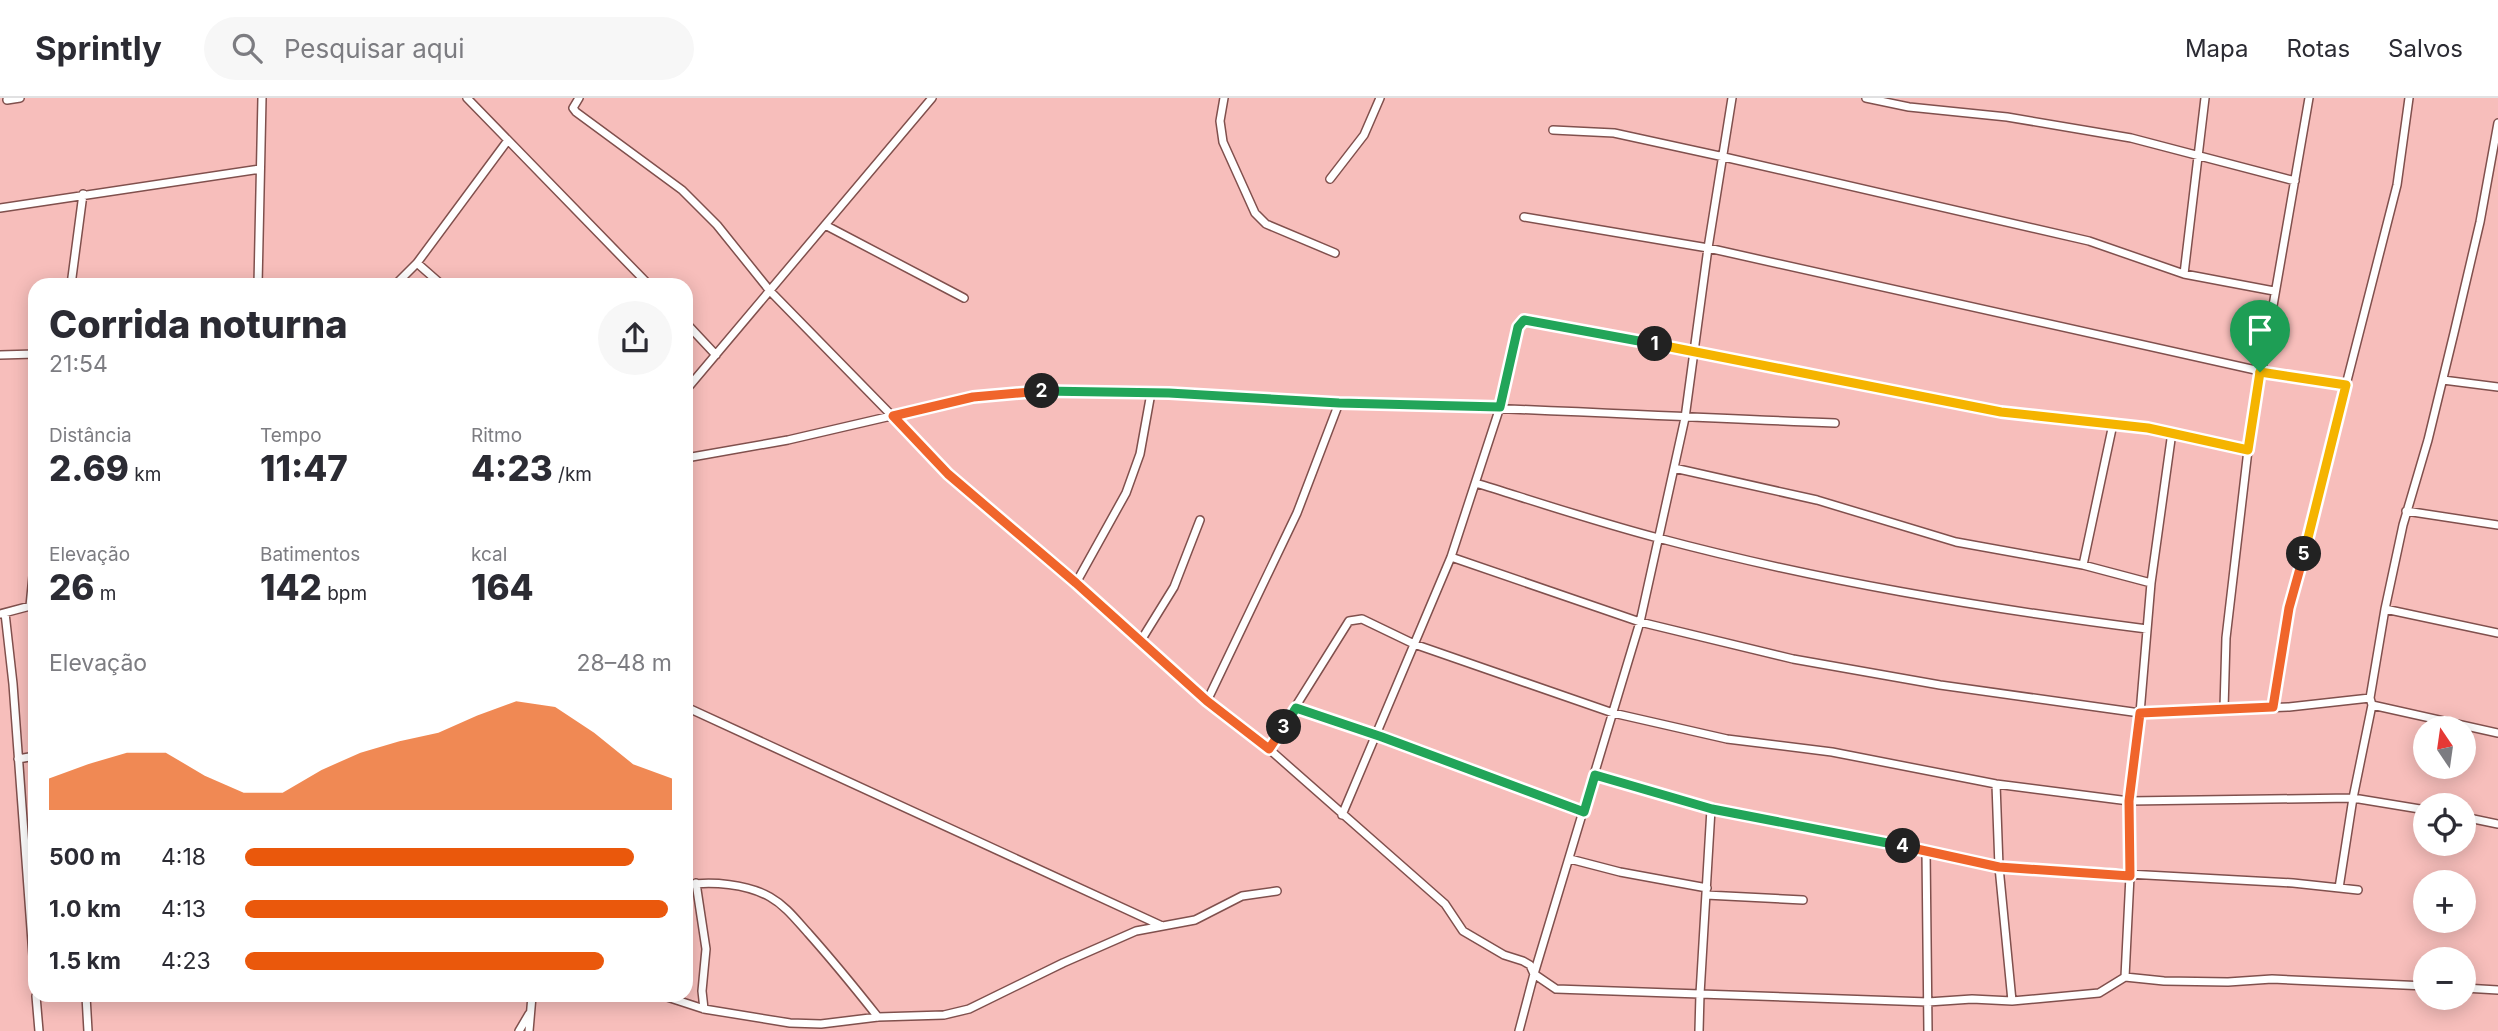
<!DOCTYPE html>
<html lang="pt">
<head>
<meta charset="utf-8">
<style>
	:root { --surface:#fff; --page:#f7f7f7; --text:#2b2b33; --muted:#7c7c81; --line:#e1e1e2; --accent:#ea580c }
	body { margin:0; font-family:Inter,sans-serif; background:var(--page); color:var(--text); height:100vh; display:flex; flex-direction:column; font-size:26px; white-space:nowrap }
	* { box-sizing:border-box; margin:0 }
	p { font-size:23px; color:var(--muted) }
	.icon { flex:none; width:38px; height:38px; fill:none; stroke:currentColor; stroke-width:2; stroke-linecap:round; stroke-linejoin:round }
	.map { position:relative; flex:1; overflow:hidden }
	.details { position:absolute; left:28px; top:180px; width:665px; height:724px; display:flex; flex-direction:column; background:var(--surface); border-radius:21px; box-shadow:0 4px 18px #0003 }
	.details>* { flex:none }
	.needle { width:46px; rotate:347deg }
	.controls { position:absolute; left:2413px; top:618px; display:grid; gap:14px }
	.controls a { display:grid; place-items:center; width:63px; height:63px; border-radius:50%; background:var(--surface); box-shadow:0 4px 18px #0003; font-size:35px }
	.pin { position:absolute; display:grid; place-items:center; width:60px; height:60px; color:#fff; margin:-72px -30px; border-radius:50% 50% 50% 0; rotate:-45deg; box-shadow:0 0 7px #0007 }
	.pin .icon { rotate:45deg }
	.km { position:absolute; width:35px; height:35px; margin:-18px; border-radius:50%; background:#222; color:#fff; font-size:19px; line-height:35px; text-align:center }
	.round { display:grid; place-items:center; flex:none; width:74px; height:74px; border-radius:37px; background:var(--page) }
	.summary { display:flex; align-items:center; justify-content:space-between; height:119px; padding:0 21px }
	h1 { font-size:38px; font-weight:800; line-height:52px }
	.figures { display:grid; grid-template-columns:repeat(3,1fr); gap:10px; height:119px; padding:7px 21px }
	.figures div { display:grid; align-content:center }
	.figures b { font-size:35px; font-weight:800 }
	.figures small { font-size:19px; font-weight:400 }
	.figures p { font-size:19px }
	.chart { height:196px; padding:14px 21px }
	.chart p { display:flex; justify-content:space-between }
	.chart svg { width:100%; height:126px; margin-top:7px; fill:var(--accent); opacity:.7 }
	ul { padding:0 21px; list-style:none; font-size:23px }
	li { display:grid; grid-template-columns:112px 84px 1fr; align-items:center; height:52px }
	li i { height:18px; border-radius:9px; background:var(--accent) }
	header { display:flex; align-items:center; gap:42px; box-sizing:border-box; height:98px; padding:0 35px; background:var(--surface); border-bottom:2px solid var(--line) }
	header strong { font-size:33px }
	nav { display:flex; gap:38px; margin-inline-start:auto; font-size:24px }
	.search { width:490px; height:63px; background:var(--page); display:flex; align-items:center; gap:18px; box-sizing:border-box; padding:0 24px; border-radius:38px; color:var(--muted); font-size:26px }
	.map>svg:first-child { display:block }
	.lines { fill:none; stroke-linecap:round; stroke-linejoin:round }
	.street-casing { stroke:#80504d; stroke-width:10 }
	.street { stroke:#fff; stroke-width:7 }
	.split-1-casing { stroke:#fff; stroke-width:14 }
	.split-2-casing { stroke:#fff; stroke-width:14 }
	.split-3-casing { stroke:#fff; stroke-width:14 }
	.split-4-casing { stroke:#fff; stroke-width:14 }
	.split-5-casing { stroke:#fff; stroke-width:14 }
	.split-6-casing { stroke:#fff; stroke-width:14 }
	.split-1 { stroke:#f5b400; stroke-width:9 }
	.split-2 { stroke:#22a559; stroke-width:9 }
	.split-3 { stroke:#f0652b; stroke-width:9 }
	.split-4 { stroke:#22a559; stroke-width:9 }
	.split-5 { stroke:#f0652b; stroke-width:9 }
	.split-6 { stroke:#f5b400; stroke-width:9 }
</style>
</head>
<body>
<header>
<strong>Sprintly</strong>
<div class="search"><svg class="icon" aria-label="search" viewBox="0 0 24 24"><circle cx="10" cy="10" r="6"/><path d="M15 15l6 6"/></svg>Pesquisar aqui</div>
<nav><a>Mapa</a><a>Rotas</a><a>Salvos</a></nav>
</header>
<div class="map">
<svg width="2498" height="933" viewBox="0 0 2498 933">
	<rect width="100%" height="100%" fill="#f7bebb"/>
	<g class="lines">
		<g class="street-casing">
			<path id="street" d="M467,0L649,187
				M579,0L573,10L576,14L682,92L717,127L770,193L949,376L1076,485L1207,603L1269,651L1445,806L1463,833L1504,857L1523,863L1530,867L1534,876L1519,933
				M1224,0L1220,23L1223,44L1255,115L1266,126L1335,155
				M1866,0L1909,9L2007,19L2131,40L2295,83
				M7,2L20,0
				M1553,32L1614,35L1724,59L2089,143L2184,176L2274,193
				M1330,81L1364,37L1380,0
				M0,110L260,71
				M1524,119L1708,150L2260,273L2346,287
				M825,127L964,200
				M417,165L442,187
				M2184,176L2205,0
				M71,187L83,96
				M258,187L262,0
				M395,187L417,165L508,42
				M686,225L716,257
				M0,257L35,256
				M2443,282L2498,289
				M686,292L932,0
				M686,360L788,342L973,299L1012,295L1052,292L1169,295L1339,305
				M1674,370L1817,402L1956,444L2083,467L2151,485
				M1476,385C1537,404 1597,424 1658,440C1819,483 1983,510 2147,531
				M2406,413L2498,427
				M1451,459L1640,524L1793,561L1940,587L2140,615L2289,609L2370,600L2385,511L2403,427L2428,342L2454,235L2480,124L2498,25
				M2083,467L2113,326
				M1076,485L1126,395L1140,356L1151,295
				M30,508L35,458
				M2385,511L2498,535
				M5,515L13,586L35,885
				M0,516L34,507
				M1140,544L1174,489L1200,422
				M1207,603L1297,415L1339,305C1504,309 1670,319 1835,325
				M2372,607L2498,635
				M686,609L1160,827
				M2273,609L2289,510L2397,87L2409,0
				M1296,610L1382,639L1584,714
				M2224,611L2226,540L2248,352L2309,0
				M1269,651L1349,523L1362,521L1414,546L1613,615L1727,641L1832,654L1996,686L2129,703L2353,700L2426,712
				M18,661L35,658
				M1595,677L1711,711L1926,752L1999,769L2293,785L2358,792
				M1996,686L1999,769L2012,903
				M1711,711L1700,896L1928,904L1972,901L2012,903L2099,895L2125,879L2164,883L2228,884L2272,881L2426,888
				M1342,717L1451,459L1500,309L1518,229L1524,222L2001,314L2148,330L2248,352
				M2464,719L2498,726
				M1926,752L1928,933
				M1570,761L1620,774L1707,790
				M696,785L706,851L702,893L704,911
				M686,787C712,783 747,786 770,799C786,808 797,823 809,836C833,863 855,890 878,919
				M2339,790L2353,700L2372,607L2370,600
				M1706,797L1803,802
				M2125,879L2130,778L2129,703L2140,615L2151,485L2172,334
				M2464,890L2498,892
				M36,898L39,933
				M86,898L88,933
				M664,898L704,911L790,925L821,926L878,919L944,917L969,911L1063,865L1136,833L1195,822L1242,798L1277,793
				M519,933L529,916
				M529,933L532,898
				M1699,933L1700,896L1556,891L1534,876L1640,524L1685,320L1708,150L1732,0"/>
		</g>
		<use href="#street" class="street"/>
	</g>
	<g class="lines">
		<g class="split-1-casing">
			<path id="split-1" d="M1655,246L2001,314L2148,330L2248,352L2260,274"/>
		</g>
		<g class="split-2-casing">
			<path id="split-2" d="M1042,293L1169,295L1339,305L1500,309L1518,229L1524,222L1655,246"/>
		</g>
		<g class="split-3-casing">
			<path id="split-3" d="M1042,293L973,299L893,318L948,376L1076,485L1207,603L1269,651L1284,629"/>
		</g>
		<g class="split-4-casing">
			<path id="split-4" d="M1284,629L1296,610L1382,639L1584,714L1595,677L1712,711L1903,748"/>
		</g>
		<g class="split-5-casing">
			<path id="split-5" d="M1903,748L1999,769L2130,778L2129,703L2140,615L2273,609L2289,510L2304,456"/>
		</g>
		<g class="split-6-casing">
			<path id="split-6" d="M2260,274L2346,287L2304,456"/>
		</g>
		<use href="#split-1" class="split-1"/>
		<use href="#split-2" class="split-2"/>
		<use href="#split-3" class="split-3"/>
		<use href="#split-4" class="split-4"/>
		<use href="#split-5" class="split-5"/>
		<use href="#split-6" class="split-6"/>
	</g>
</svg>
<div class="controls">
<a><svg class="needle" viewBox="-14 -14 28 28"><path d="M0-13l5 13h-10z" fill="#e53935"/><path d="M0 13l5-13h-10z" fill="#7c7c81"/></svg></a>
<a><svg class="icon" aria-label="locate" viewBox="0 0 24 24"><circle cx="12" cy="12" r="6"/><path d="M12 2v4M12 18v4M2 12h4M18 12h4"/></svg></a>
<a>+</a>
<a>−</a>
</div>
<div class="pin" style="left:2260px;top:274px;background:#1e9e55"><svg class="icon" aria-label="arrive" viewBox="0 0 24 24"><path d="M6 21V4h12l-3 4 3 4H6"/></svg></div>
<b class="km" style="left:1655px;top:246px">1</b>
<b class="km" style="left:1042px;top:293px">2</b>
<b class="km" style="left:1284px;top:629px">3</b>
<b class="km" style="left:1903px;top:748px">4</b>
<b class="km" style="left:2304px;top:456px">5</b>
<section class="details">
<div class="summary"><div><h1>Corrida noturna</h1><p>21:54</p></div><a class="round"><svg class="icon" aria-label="share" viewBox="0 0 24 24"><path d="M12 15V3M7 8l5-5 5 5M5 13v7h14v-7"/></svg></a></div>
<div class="figures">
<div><p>Distância</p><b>2.69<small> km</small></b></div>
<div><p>Tempo</p><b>11:47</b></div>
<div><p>Ritmo</p><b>4:23<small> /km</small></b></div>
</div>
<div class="figures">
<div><p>Elevação</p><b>26<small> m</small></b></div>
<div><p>Batimentos</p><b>142<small> bpm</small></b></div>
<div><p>kcal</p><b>164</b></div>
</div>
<div class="chart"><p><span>Elevação</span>28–48 m</p>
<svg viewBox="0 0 160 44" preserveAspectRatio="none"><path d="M0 44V33L10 28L20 24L30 24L40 32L50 38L60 38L70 30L80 24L90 20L100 17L110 11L120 6L130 8L140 17L150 28L160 33V44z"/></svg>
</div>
<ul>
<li><b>500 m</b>4:18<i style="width:91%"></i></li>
<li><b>1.0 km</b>4:13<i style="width:99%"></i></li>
<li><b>1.5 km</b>4:23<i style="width:84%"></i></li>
</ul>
</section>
</div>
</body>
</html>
